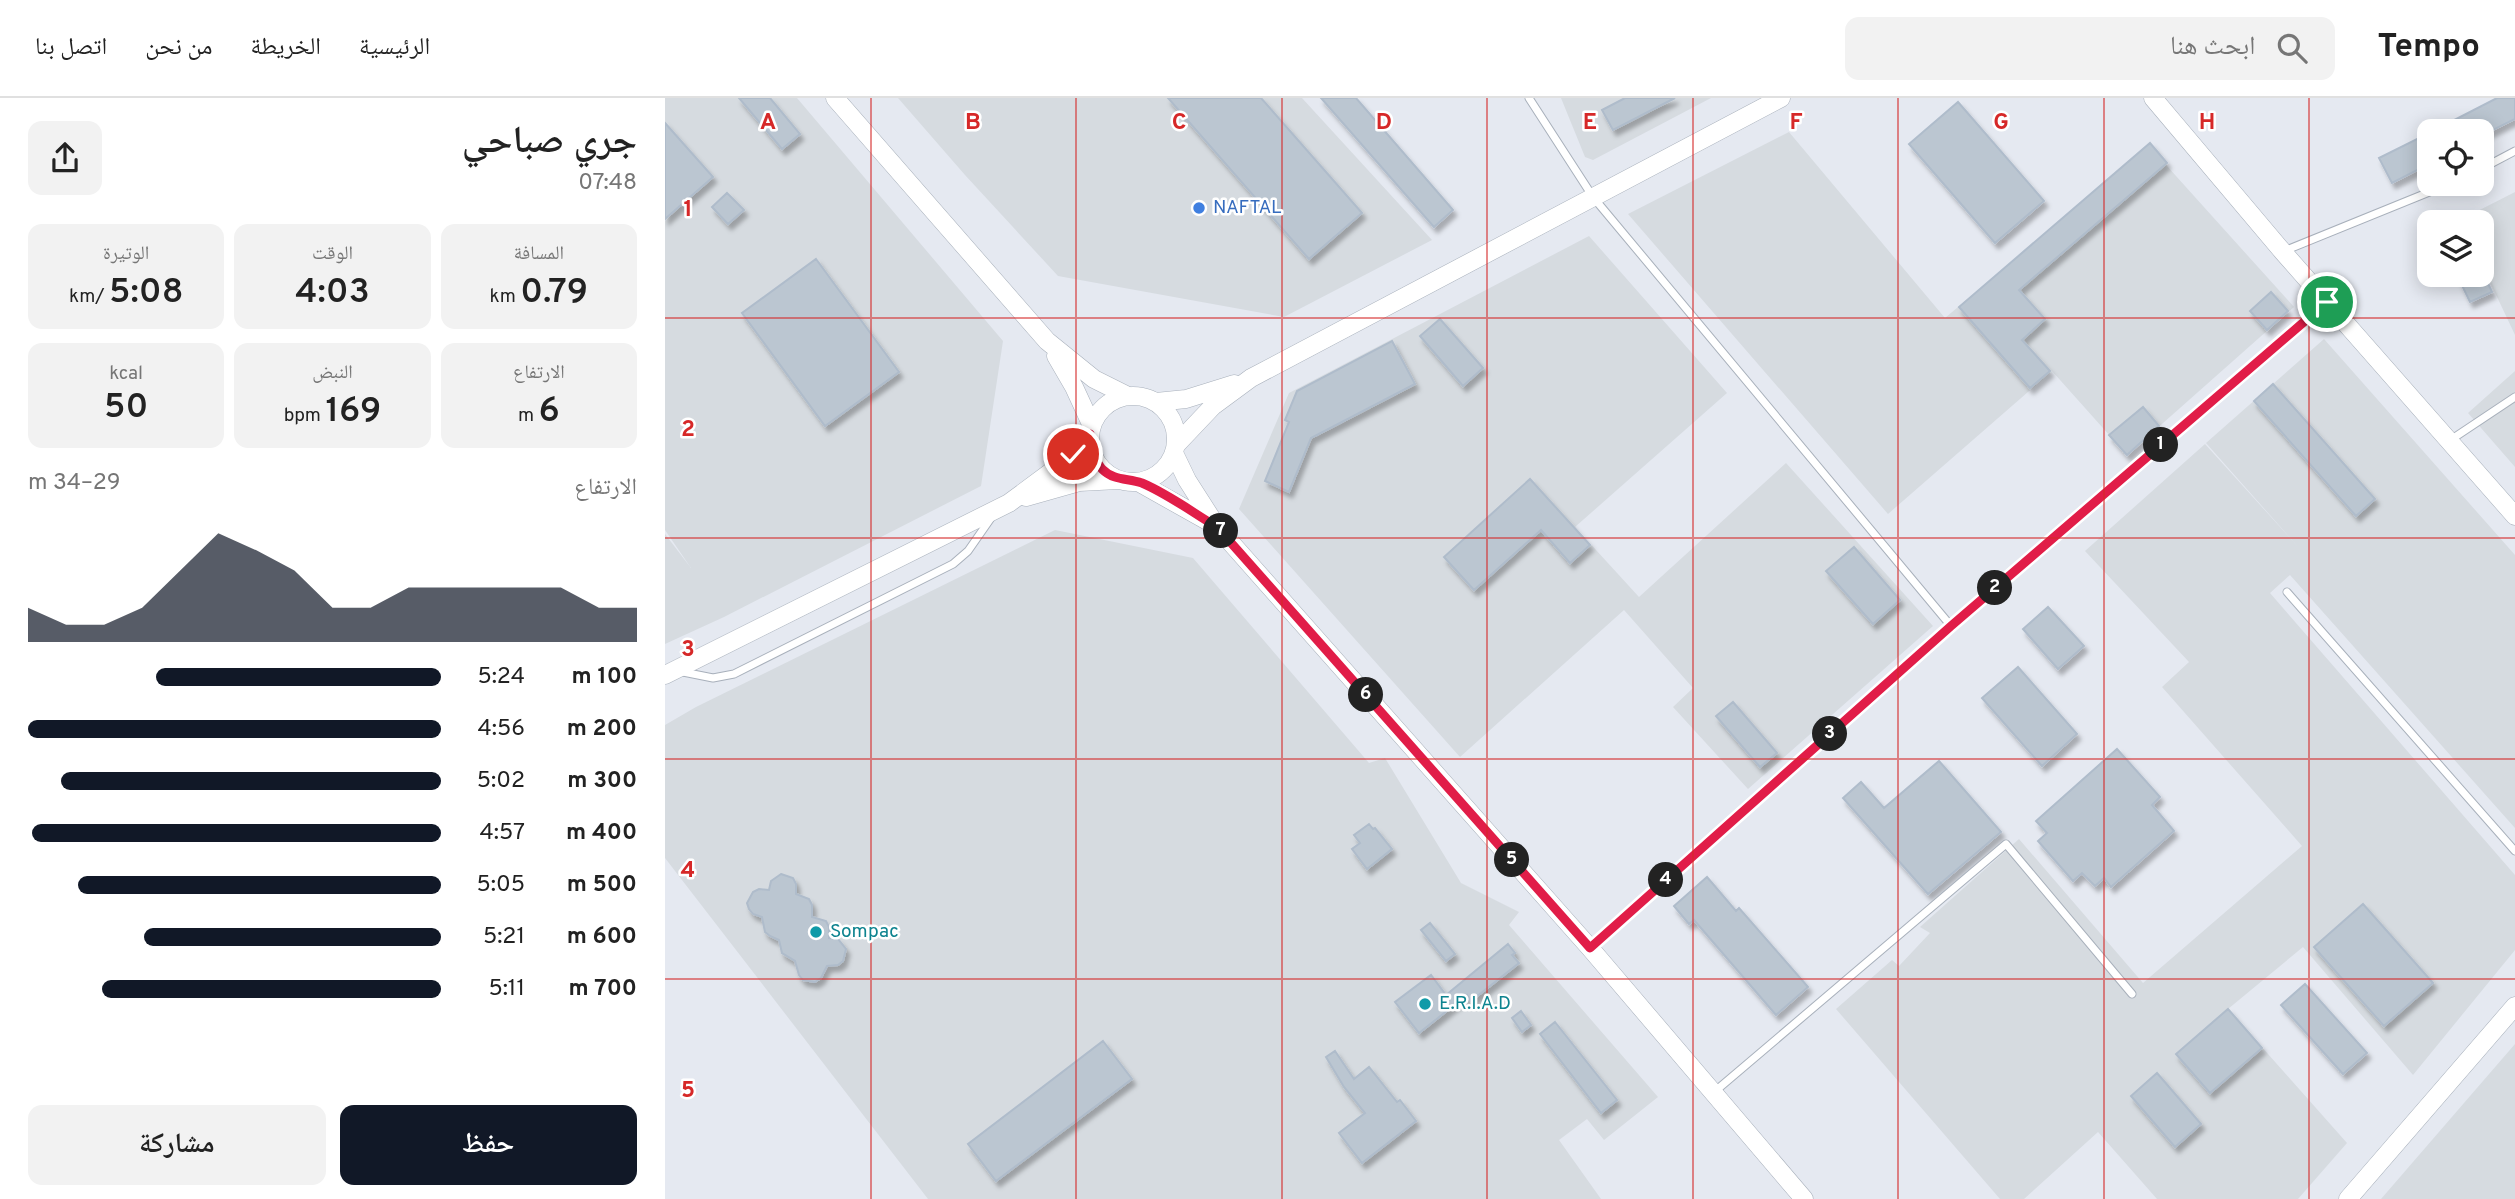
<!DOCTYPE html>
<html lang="ar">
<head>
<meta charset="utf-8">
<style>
	:root { --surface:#fff; --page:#f2f2f2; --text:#222; --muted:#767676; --line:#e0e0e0; --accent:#111827 }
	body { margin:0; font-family:Overpass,"Noto Naskh Arabic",sans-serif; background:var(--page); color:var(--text); direction:rtl; height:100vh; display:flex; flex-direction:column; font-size:26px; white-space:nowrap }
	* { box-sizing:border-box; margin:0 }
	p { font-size:23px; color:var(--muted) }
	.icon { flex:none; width:38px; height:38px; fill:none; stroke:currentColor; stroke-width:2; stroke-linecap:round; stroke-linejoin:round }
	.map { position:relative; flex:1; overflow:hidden; direction:ltr }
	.drawer { display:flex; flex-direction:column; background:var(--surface); width:665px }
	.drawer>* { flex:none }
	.fabs { position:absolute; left:1752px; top:21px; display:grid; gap:14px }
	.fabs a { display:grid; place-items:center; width:77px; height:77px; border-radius:14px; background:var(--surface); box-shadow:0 4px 18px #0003; font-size:35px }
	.pin { position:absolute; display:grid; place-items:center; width:60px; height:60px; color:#fff; margin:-30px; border:4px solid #fff; border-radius:50%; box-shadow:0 2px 7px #0007 }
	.km { position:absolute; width:35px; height:35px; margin:-18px; border-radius:50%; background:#222; color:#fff; font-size:19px; line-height:35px; text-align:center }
	.round { display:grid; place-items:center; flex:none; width:74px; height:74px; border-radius:14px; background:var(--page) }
	.overview { display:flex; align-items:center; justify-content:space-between; height:119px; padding:0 28px }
	h1 { font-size:38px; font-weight:600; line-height:52px }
	.metrics { display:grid; grid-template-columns:repeat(3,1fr); gap:10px; height:119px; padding:7px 28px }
	.metrics div { display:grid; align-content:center; border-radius:14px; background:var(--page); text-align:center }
	.metrics b { font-size:35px; font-weight:600 }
	.metrics small { font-size:19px; font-weight:400 }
	.metrics p { font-size:19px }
	.chart { height:196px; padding:14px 28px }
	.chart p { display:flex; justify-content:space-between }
	.chart svg { width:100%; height:126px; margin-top:7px; fill:var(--accent); opacity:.7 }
	.button { display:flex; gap:14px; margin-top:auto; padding:14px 28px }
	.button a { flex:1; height:80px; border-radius:14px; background:var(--accent); color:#fff; font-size:28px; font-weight:600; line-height:80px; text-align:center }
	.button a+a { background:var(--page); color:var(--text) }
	ul { padding:0 28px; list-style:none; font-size:23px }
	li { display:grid; grid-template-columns:112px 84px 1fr; align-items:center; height:52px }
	li i { height:18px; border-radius:9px; background:var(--accent) }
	header { display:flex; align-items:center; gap:42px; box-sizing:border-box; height:98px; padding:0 35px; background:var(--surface); border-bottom:2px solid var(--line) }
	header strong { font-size:33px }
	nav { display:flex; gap:38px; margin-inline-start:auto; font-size:24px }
	.search { width:490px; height:63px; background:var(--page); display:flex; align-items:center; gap:18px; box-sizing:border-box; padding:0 24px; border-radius:14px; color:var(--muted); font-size:26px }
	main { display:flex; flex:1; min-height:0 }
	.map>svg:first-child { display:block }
	.industrial { fill:#d6dbe0 }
	.building { fill:#bbc6d1; stroke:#afbccb; stroke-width:2; filter:url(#shadow) }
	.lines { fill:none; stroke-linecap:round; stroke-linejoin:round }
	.service-casing { stroke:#a8b0bb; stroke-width:9 }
	.tertiary-casing { stroke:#a8b0bb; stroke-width:19 }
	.service { stroke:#fff; stroke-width:7 }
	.tertiary { stroke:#fff; stroke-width:18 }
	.route-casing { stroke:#fff; stroke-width:14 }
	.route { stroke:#e11d48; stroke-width:9 }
	.grid { fill:none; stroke:#d62828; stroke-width:2; stroke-opacity:0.55 }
	.shop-dot { fill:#3f7fe0; stroke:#fff; stroke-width:2.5 }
	.culture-dot { fill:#0f9aa8; stroke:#fff; stroke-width:2.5 }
	.labels { text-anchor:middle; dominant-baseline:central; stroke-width:5; stroke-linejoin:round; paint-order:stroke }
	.shop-label { font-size:19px; fill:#366cbe; stroke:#fff; text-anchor:start }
	.culture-label { font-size:19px; fill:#0d838f; stroke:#fff; text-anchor:start }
	.grid-label { font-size:23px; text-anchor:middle; font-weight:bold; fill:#d62828; stroke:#fff; stroke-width:5; stroke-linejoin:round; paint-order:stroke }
</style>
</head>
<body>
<header>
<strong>Tempo</strong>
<div class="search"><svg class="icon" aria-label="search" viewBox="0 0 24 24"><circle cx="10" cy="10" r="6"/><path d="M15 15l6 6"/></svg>ابحث هنا</div>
<nav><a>الرئيسية</a><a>الخريطة</a><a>من نحن</a><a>اتصل بنا</a></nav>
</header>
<main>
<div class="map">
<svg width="1850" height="1101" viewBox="0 0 1850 1101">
	<defs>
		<filter id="shadow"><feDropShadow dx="3.5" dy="5.5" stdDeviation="2" flood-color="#0004"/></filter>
	</defs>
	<rect width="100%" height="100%" fill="#e5e9f1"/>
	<path class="industrial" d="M0,0H132L338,243L316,388L59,519L0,546V436L26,470L0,432Z
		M233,0H637L767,142L619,219L393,178L300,77Z
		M896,0H1046L928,62L920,59Z
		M1124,34L1280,220L1484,48L1629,209L1462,357L1387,273L1223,416L963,116Z
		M1850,94V237L1817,167L1816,124L1795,122Z
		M924,138L1062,295L910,429L974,499L1121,365L1268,528L1083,691L1008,609L1028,590L959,512L795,659L574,411L624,295Z
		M1659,241L1850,457V730L1625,477L1605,495L1850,777V852L1748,977L1638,849L1563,911L1682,1045L1633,1101H1492L1433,1034L1359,1101H1335L1171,911L1227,862L1234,868L1265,835L1255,829L1354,741L1478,885L1637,748L1497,589L1524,564L1420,453L1540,346L1635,451L1541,345Z
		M1850,273V369L1803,315Z
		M390,432L528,460L704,665L720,660L796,785L854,814L844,827L993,999L939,1042L922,1021L894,1042L936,1101H263L0,760V627L31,609Z
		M1850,946V1101H1716Z"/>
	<path class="building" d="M74,0H105L135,36L117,51Z
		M503,0H596L697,115L644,161Z
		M656,0H691L788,112L769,129Z
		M960,0H1010L948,32L937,12Z
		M1832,0H1850V21L1816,38V33H1768Z
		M1293,4L1379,103L1330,145L1244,46Z
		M0,25L48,79L0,121Z
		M1764,35V66L1727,85L1714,60Z
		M1485,45L1502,65L1354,192L1380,221L1357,242L1385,273L1365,290L1294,209Z
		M62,95L79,112L63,126L47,109Z
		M151,161L234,274L160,328L77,215Z
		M1792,177H1819L1827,194L1805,204Z
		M1606,194L1623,213L1602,232L1585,213Z
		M775,221L818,270L798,288L755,238Z
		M727,243L750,286L646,340L624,394L600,383L624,324L620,322L632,293Z
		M1608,286L1710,401L1691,418L1589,303Z
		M1478,309L1494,328L1462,357L1444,337Z
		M865,381L925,447L905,465L876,432L809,492L779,459Z
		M1189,449L1235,502L1208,526L1161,473Z
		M1383,509L1419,548L1393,571L1358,531Z
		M1353,569L1412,636L1377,668L1317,600Z
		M1068,604L1112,655L1095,669L1051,618Z
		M1452,651L1495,699L1487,707L1509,733L1446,789L1439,780L1430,788L1417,775L1408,783L1373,743L1382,735L1371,723Z
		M1274,663L1336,734L1263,796L1178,700L1196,684L1219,710Z
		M704,726L708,731L710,730L727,751L702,771L687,751L695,745L689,737Z
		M116,776L128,780L131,786V796L144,801L147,807V819L161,823L164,829V840L173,841L181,851L178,863L173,867L162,868L156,880L150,884L138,882L134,877L130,863L117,855L114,842L105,838L100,834L97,819L88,816L84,811L82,805L88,794L94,791L104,792L106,783Z
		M1042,779L1071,813L1074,810L1143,889L1111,917L1029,822L1024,826L1009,808Z
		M1698,806L1768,885L1719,928L1649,849Z
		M765,825L790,856L781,863L756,832Z
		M843,846L850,855L847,857L854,865L806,903L802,897L754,935L730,904L766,877L781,897Z
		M1640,886L1702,955L1678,976L1616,907Z
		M1563,911L1597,950L1545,995L1511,956Z
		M856,913L866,927L857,934L847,920Z
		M890,924L952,1002L936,1015L875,936Z
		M438,943L467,981L331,1083L303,1046Z
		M670,953L689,981L704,969L732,1004L735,1002L751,1023L697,1065L674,1035L700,1015L679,989L661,959Z
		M1492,975L1536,1026L1510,1049L1466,998Z"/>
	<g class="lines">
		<g class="service-casing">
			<path id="service" d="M864,0L928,99L1286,528
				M1816,71L1850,53
				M1619,153L1784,86
				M1784,343L1850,299
				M1622,494L1850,753
				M13,573L48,580L69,576L288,466L303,453L326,420
				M926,850L1286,528L1662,204
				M1048,995L1341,746L1467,896"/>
		</g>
		<g class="tertiary-casing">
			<path id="tertiary" d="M170,0L382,243L429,281L463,298
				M1488,0L1618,154L1850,418
				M391,258L409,289L427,328
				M425 341a43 43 0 1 1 86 0a43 43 0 1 1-86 0Z
				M491,304L521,301L569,286
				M512,346L548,308L586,280L1116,0
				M509,355L522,382L552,429L925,850L1139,1101
				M473,384L546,425
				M361,399L414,384L453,382
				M0,577L344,405L398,365L425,336
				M1683,1101L1850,908"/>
		</g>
		<use href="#service" class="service"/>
		<use href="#tertiary" class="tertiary"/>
	</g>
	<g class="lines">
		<g class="route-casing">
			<path id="route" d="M408,356L425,336C425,349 428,361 437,371C449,383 462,380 477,385C503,396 527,414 552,429L925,850L1286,528L1662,204"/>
		</g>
		<use href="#route" class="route"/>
	</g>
	<path class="grid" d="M206,0V1101M411,0V1101M617,0V1101M822,0V1101M1028,0V1101M1233,0V1101M1439,0V1101M1644,0V1101M0,220H1850M0,440H1850M0,661H1850M0,881H1850"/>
	<circle class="shop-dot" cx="534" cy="110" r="7"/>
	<g class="culture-dot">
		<circle cx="151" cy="834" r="7"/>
		<circle cx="760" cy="906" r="7"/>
	</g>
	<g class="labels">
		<g class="shop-label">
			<text x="548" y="110">NAFTAL</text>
		</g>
		<g class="culture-label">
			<text x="165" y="834">Sompac</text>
			<text x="774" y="906">E.R.I.A.D</text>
		</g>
	</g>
	<g class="grid-label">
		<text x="103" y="31">A</text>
		<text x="308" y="31">B</text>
		<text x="514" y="31">C</text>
		<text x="719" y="31">D</text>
		<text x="925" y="31">E</text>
		<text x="1131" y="31">F</text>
		<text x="1336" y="31">G</text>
		<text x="1542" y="31">H</text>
		<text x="23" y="118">1</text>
		<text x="23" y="338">2</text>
		<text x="23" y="558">3</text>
		<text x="23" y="779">4</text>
		<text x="23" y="999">5</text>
	</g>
</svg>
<div class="fabs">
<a><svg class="icon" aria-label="locate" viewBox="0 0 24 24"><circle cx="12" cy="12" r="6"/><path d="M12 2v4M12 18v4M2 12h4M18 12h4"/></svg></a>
<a><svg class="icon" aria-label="layers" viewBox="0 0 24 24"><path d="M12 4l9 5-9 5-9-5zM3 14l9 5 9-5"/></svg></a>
</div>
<div class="pin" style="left:1662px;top:204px;background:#1e9e55"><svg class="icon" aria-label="arrive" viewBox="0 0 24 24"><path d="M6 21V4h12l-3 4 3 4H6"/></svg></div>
<div class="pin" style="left:408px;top:356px;background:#d93025"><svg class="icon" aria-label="check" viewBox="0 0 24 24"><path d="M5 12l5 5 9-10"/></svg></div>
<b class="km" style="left:1496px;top:347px">1</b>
<b class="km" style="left:1330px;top:490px">2</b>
<b class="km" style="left:1165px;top:636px">3</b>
<b class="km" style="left:1001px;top:782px">4</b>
<b class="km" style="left:847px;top:762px">5</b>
<b class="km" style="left:701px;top:597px">6</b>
<b class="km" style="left:556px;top:433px">7</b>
</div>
<section class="drawer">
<div class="overview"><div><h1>جري صباحي</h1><p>07:48</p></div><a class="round"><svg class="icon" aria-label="share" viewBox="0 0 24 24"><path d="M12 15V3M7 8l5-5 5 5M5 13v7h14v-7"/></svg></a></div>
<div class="metrics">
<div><p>المسافة</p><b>0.79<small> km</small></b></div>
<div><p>الوقت</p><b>4:03</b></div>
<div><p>الوتيرة</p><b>5:08<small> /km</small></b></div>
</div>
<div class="metrics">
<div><p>الارتفاع</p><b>6<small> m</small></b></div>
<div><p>النبض</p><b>169<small> bpm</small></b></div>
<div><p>kcal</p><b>50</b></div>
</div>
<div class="chart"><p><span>الارتفاع</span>29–34 m</p>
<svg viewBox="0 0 160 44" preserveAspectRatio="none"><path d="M0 44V32L10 38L20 38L30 32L40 19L50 6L60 12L70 19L80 32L90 32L100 25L110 25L120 25L130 25L140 25L150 32L160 32V44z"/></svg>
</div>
<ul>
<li><b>100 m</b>5:24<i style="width:69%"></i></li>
<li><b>200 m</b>4:56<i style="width:100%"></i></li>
<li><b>300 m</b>5:02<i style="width:92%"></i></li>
<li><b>400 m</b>4:57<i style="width:99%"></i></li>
<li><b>500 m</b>5:05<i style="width:88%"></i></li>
<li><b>600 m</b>5:21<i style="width:72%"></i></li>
<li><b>700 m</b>5:11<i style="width:82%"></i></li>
</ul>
<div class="button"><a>حفظ</a><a>مشاركة</a></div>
</section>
</main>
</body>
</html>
